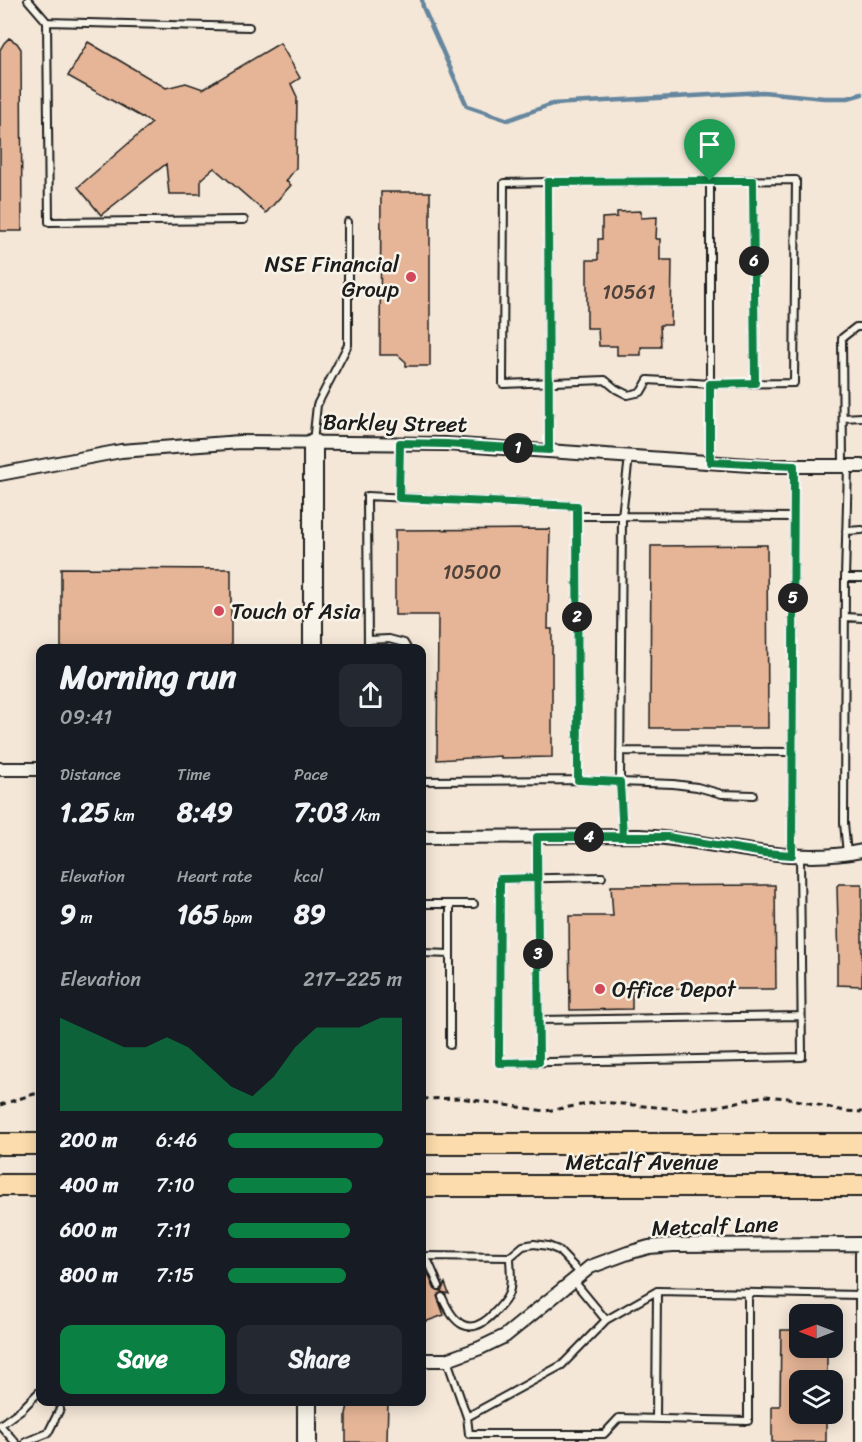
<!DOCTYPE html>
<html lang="en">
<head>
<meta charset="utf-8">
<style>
	:root { --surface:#171b24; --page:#242831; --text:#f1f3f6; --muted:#9ea1a6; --accent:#0b8043 }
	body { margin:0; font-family:Sriracha,sans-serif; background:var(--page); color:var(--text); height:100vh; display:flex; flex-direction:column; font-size:22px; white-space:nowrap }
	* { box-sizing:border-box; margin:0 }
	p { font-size:20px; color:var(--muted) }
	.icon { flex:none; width:33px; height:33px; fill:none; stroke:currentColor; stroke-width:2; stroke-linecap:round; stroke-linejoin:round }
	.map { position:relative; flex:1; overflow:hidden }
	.details { position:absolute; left:36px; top:644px; width:390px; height:762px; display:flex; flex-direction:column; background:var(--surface); border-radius:12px; box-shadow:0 3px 15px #0003 }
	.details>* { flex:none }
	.needle { width:39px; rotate:270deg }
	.buttons { position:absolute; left:789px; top:1304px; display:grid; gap:12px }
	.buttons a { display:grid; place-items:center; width:54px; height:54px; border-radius:12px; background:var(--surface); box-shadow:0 3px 15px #0003; font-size:30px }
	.pin { position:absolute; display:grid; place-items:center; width:51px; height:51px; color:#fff; margin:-62px -26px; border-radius:50% 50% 50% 0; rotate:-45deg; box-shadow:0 0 6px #0007 }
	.pin .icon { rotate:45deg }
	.km { position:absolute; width:30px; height:30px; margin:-15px; border-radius:50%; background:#222; color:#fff; font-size:16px; line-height:30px; text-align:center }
	.round { display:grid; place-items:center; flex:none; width:63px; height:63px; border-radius:12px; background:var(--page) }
	.head { display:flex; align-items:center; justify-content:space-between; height:102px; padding:0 24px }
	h1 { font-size:33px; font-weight:700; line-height:45px }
	.stats { display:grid; grid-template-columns:repeat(3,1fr); gap:9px; height:102px; padding:6px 24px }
	.stats div { display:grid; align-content:center }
	.stats b { font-size:26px; font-weight:700 }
	.stats small { font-size:16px; font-weight:400 }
	.stats p { font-size:16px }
	.chart { height:168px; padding:12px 24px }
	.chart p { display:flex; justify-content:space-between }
	.chart svg { width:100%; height:108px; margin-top:6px; fill:var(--accent); opacity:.7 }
	.button { display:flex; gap:12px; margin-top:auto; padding:12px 24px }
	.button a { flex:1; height:69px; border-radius:12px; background:var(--accent); color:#fff; font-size:24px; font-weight:700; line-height:69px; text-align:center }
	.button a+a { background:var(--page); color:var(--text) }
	ul { padding:0 24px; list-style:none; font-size:20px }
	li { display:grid; grid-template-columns:96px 72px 1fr; align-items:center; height:45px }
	li i { height:15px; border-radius:8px; background:var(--accent) }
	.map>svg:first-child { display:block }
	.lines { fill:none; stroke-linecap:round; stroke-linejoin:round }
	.stream { stroke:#65869e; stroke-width:4.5 }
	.building { fill:#e6b597; stroke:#1c1c1c; stroke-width:1.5 }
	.lane-casing { stroke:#1c1c1c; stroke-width:10 }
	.street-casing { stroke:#1c1c1c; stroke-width:16 }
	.secondary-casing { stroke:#1c1c1c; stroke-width:22 }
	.primary-casing { stroke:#1c1c1c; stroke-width:24 }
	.path { stroke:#1c1c1c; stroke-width:3; stroke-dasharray:6 4.5; stroke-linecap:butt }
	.lane { stroke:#f7f3e8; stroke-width:6 }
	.street { stroke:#f7f3e8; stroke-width:12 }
	.secondary { stroke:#f7f3e8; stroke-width:18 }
	.primary { stroke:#fcdcac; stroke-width:20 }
	.route-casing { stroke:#fff; stroke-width:12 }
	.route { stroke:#0b8043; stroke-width:8 }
	.poi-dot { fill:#d1495b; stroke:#f7f3e8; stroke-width:2 }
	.labels { text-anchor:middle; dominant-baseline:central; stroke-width:5; stroke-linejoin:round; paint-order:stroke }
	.number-label { font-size:20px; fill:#4e423b }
	.poi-label { font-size:22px; fill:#1c1c1c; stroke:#f7f3e8; text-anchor:start }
	.street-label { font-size:22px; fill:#1c1c1c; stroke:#f7f3e8 }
</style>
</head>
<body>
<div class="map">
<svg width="862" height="1442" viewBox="0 0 862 1442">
	<rect width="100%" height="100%" fill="#f4e7d8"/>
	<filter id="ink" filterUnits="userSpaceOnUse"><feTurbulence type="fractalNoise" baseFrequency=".0167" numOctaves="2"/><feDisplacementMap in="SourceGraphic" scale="12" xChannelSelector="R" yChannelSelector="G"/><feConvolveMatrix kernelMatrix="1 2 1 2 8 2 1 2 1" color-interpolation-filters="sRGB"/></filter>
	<g filter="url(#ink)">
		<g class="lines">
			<path class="stream" d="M422,0L423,7L467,106L508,120L552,104L763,92L824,98H848L862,94"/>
		</g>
		<path class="building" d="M9,38L17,43L21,49L22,231H0V50L4,43Z
			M88,42L166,88L186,83L203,89L280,43L300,78L291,84L297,97L296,168L286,181L291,185L266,213L214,168L201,179V194H169L166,164L101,215L78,187L152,123L68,76Z
			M381,192H430V366H406V362L398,355H380Z
			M641,211V218L657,217L656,239H660V260H672L671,325H660L661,347H641V355H617V346H599L598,328H587V260H598V239H602V218L617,217V212Z
			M550,529L548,629H552V757L501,758V756L437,760L438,615H395V530Z
			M767,545L768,728H650L651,546Z
			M61,568L231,569V648H61Z
			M839,884H862V986L837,985V963H839L837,886Z
			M775,885L776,989H632V1009L570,1010L569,916H613L611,886Z
			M422,1263L425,1266L434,1288L441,1291L445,1283L449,1294L442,1292L437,1296L444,1315L422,1323Z
			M781,1330H800V1347H827V1380H800V1413H826V1442H772V1406H780Z
			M349,1401H388L387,1442H346V1414Z"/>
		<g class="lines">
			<g class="lane-casing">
				<path id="lane" d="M28,0L47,22L49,222L244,220
					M47,22L249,27
					M753,181L755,383
					M548,182L504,183L503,384L605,380L616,389L628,395L641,392L648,380L710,384L794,383L796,180L710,181
					M843,418L862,417
					M313,442L317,405L348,345V222
					M549,450L548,182L710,181V462
					M843,465L842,338L856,327H862
					M848,466L845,578H862
					M399,498L400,443
					M577,516H622L629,457
					M846,531L862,530
					M845,578L844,823L847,854
					M846,617L862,618
					M368,640L389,639L404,643L407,648
					M368,648L367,496L577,506L578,780L422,781
					M620,751L792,752
					M578,780L620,782L623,836
					M753,795L722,794L697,787L673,784L620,782L622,516L794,517
					M537,837L539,1062
					M792,855L794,466
					M602,877L500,879L499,1063L802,1057L800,856
					M422,904H450V954L422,953
					M450,904H474
					M450,954V1045
					M539,1020L801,1016
					M422,1256L510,1257L523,1246L534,1244L548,1246L558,1250L581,1274
					M422,1257L429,1263L439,1286
					M573,1280L606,1320
					M442,1297C454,1324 469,1339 494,1313C499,1308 505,1302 508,1295C513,1284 510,1268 510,1257
					M447,1360L467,1417L562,1365L606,1320L657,1291L861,1295
					M467,1417L469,1434H604L619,1418L748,1421V1294
					M656,1419L657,1291
					M0,1425L22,1409L40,1391
					M0,1425L15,1442
					M26,1442L48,1433L60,1409"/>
			</g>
			<g class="street-casing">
				<path id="street" d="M0,474L121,451L240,442L446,444L764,466H862
					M0,769H40
					M422,837L639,836C713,839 787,867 862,851
					M422,1360H447L480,1348L505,1336L590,1267L628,1253L649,1247L673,1245L862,1244
					M862,1442V1254"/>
			</g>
			<g class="secondary-casing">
				<path id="secondary" d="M313,648V443
					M307,1442V1401"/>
			</g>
			<g class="primary-casing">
				<path id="primary" d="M0,1144H40
					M422,1144H862
					M0,1185H40
					M422,1186H862"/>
			</g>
			<path class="path" d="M422,1099L460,1098L545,1111L600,1102L689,1110L715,1107L764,1096L788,1098L844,1111L862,1112
				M0,1105L34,1094L40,1095"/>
			<use href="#lane" class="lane"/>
			<use href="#street" class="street"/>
			<use href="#secondary" class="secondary"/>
			<use href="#primary" class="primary"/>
		</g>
	</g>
	<g class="lines" filter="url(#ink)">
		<g class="route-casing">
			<path id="route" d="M710,181L548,182L549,450L446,444L400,443L399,498L577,506L578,780L620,782L623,836L537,837L539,1062L499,1063L500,879L537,878V837H667L765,853L792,855L794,466L710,462V384L755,383L753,181H710"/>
		</g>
		<use href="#route" class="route"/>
	</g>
	<g class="poi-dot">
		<circle cx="411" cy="277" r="6"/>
		<circle cx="219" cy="611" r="6"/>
		<circle cx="600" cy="989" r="6"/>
	</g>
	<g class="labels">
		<g class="number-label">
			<text x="629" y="292">10561</text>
			<text x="472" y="572">10500</text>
		</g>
		<g class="poi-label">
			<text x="399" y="264" text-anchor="end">NSE Financial<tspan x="399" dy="25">Group</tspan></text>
			<text x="231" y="611">Touch of Asia</text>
			<text x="612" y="989">Office Depot</text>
		</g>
		<g class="street-label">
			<text transform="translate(395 423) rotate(1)">Barkley Street</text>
			<text x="642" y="1162">Metcalf Avenue</text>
			<text transform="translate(715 1226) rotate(-2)">Metcalf Lane</text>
		</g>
	</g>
</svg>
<div class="buttons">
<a><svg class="needle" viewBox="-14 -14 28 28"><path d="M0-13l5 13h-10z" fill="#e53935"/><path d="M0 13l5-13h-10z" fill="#9ea1a6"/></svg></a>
<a><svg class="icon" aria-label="layers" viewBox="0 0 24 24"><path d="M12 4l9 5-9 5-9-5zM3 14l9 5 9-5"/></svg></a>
</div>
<div class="pin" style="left:710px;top:181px;background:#1e9e55"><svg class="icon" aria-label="arrive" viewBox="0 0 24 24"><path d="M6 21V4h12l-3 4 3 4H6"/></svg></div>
<b class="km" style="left:518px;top:448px">1</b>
<b class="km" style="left:577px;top:617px">2</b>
<b class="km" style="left:538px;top:954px">3</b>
<b class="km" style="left:589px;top:837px">4</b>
<b class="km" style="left:793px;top:598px">5</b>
<b class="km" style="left:754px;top:261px">6</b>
<section class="details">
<div class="head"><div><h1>Morning run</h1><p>09:41</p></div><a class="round"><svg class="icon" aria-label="share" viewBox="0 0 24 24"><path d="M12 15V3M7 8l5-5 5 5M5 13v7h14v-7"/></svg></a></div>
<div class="stats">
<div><p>Distance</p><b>1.25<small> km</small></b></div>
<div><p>Time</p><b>8:49</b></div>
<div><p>Pace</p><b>7:03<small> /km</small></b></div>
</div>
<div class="stats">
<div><p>Elevation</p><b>9<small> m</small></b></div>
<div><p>Heart rate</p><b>165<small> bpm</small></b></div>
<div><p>kcal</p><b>89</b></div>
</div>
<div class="chart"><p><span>Elevation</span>217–225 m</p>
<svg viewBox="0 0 160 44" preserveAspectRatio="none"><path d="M0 44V6L10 10L20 14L30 18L40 18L50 14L60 18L70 26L80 34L90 38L100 30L110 18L120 10L130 10L140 10L150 6L160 6V44z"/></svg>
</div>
<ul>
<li><b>200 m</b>6:46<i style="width:89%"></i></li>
<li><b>400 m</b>7:10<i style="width:71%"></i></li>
<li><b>600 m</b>7:11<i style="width:70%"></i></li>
<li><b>800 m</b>7:15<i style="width:68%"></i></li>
</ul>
<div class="button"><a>Save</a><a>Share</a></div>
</section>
</div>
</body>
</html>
